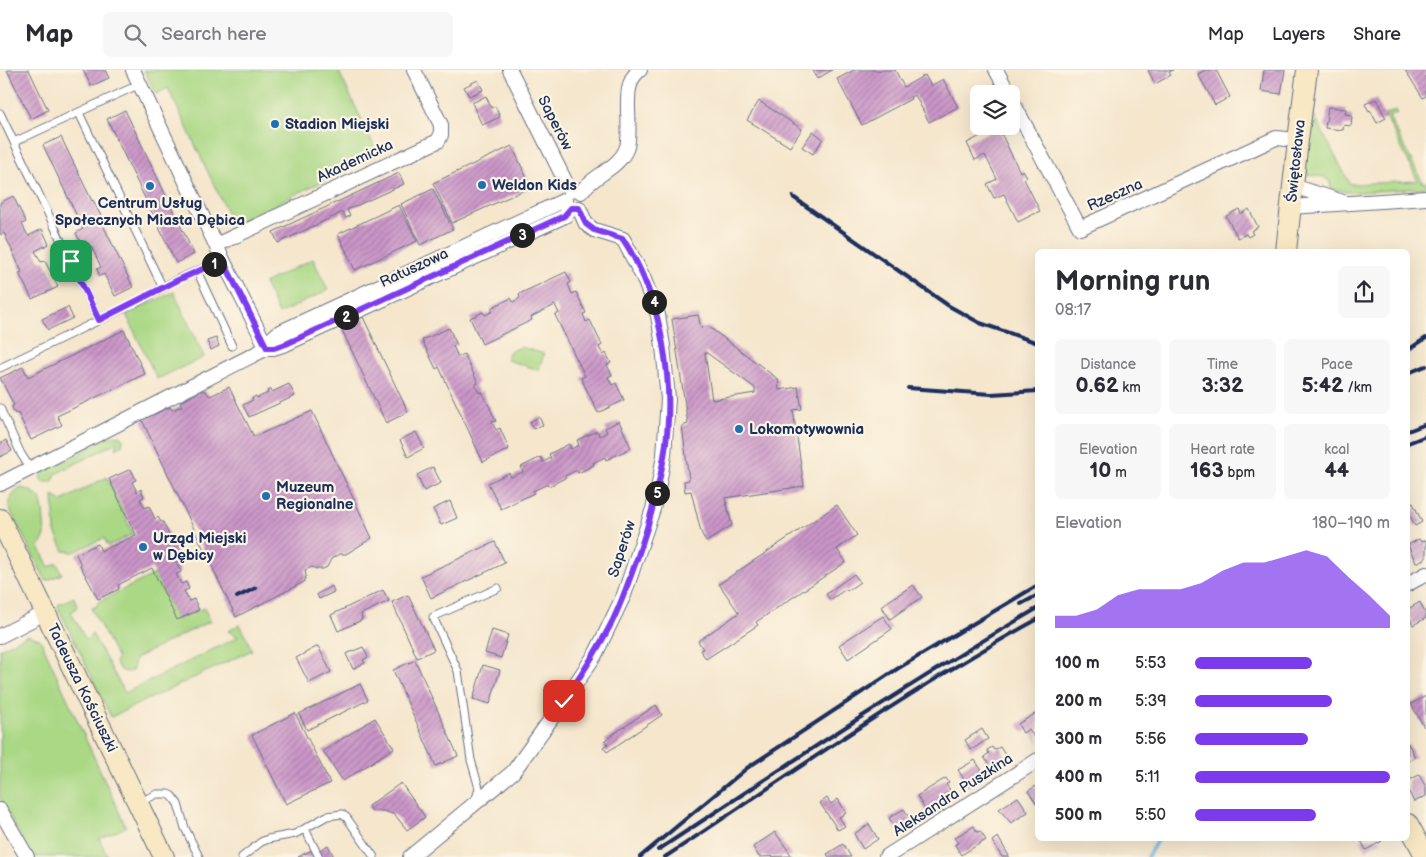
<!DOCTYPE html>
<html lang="en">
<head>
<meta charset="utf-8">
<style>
	:root { --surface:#fff; --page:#f7f7f7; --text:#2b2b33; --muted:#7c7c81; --line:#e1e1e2; --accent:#7c3aed }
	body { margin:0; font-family:"Balsamiq Sans",sans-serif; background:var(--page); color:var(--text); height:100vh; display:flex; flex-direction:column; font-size:19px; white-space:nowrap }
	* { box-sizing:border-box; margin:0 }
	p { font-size:16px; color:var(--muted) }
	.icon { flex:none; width:28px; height:28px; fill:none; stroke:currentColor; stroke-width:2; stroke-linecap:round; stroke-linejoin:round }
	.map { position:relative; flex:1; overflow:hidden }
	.sheet { position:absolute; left:1035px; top:179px; width:375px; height:592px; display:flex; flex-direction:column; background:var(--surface); border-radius:8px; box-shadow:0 5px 20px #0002 }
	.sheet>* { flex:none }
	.controls { position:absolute; left:970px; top:15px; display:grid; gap:10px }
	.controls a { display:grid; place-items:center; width:50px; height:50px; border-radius:8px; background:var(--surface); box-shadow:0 5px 20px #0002; font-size:25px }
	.pin { position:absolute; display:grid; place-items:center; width:42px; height:42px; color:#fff; margin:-21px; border-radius:10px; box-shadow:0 2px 8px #0006 }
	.km { position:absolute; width:25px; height:25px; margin:-12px; border-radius:50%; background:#222; color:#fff; font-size:14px; line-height:25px; text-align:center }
	.round { display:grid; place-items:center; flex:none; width:52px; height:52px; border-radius:8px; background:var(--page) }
	.headline { display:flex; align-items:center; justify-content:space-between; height:85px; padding:0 20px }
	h1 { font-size:28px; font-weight:800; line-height:38px }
	.figures { display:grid; grid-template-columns:repeat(3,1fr); gap:8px; height:85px; padding:5px 20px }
	.figures div { display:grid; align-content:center; border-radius:8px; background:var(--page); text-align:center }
	.figures b { font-size:21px; font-weight:800 }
	.figures small { font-size:14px; font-weight:400 }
	.figures p { font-size:14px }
	.chart { height:140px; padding:10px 20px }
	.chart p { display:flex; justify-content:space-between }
	.chart svg { width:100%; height:90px; margin-top:5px; fill:var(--accent); opacity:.7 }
	ul { padding:0 20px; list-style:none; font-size:16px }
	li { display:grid; grid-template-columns:80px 60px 1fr; align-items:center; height:38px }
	li i { height:12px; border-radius:6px; background:var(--accent) }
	header { display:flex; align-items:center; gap:30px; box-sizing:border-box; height:70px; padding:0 25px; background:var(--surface); border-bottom:1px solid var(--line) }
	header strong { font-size:24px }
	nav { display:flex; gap:28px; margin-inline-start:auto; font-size:18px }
	.search { width:350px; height:45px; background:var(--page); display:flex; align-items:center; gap:12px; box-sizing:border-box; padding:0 18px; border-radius:8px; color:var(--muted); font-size:19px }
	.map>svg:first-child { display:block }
	.green { fill:#aad885; stroke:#628472 }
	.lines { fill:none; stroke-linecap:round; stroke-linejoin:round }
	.stream { stroke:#6abae5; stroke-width:4 }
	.building { fill:url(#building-hatch); fill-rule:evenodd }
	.lane-casing { stroke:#676f84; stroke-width:9 }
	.street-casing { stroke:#676f84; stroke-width:16 }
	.secondary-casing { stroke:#676f84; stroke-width:22 }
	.lane { stroke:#fff; stroke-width:7 }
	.street { stroke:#fff; stroke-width:14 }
	.secondary { stroke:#f8e8c3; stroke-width:20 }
	.rail { stroke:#1b2f5e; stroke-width:4 }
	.route-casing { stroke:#fff; stroke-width:10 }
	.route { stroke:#7c3aed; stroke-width:6 }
	.poi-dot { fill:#1f6fb2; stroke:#fcf5e5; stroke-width:2 }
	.labels { text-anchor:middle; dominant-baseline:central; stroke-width:4.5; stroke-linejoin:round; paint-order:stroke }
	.street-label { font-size:15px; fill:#1b2f5e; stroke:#fcf5e5 }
	.poi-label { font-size:15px; font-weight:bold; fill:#1b2f5e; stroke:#fcf5e5; text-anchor:start }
</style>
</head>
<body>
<header>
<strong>Map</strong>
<div class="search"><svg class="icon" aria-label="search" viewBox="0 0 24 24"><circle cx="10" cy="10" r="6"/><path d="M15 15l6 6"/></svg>Search here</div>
<nav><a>Map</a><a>Layers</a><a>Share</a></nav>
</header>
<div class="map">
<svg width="1426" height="787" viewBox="0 0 1426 787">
	<defs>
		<pattern id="building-hatch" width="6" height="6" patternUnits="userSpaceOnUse" patternTransform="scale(1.25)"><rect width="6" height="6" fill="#cb96c8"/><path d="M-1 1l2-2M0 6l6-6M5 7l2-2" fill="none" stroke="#a47ba6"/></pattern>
	</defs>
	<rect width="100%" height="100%" fill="#fcf5e5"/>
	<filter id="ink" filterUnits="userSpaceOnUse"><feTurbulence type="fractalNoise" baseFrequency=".02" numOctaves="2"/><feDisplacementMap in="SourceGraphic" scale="10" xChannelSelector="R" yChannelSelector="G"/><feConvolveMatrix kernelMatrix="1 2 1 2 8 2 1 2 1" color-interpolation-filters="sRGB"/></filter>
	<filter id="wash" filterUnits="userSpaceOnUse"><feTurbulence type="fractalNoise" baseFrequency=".0096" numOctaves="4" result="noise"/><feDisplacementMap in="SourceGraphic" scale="20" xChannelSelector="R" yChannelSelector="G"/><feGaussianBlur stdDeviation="1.12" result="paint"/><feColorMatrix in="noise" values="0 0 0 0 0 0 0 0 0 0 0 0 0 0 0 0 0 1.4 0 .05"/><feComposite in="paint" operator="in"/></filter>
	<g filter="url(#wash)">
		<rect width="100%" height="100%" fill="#f5e6cc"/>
		<path class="green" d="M144,0H338L378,84L233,155L168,18L156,24Z
			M1308,35L1314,36L1313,44L1350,114L1418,111L1385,45L1396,40L1397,43L1389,47L1423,113L1426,112V118L1360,122H1347L1331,119L1330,112L1324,107L1308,105L1304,97Z
			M313,189L328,220L279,244L264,213Z
			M174,222L204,287L157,309L126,244Z
			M521,277L544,284L539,300L507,290L509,282Z
			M113,365L121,366L123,370L122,375L116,379L117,372L56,404L52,412H42L40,406L45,401Z
			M107,407L133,464L108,476L104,468L74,482L64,481L55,462L53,426L62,431Z
			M21,418L30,420L40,428L43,440L45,466L39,477L49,497L57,493L62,504L46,511L9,438C8,429 14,422 21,418Z
			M155,504L177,550L204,538L211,552H208L136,588L132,601C122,604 118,598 115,591L118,589L92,540V538L97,536L98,532Z
			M74,527L77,536L76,539L71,542L86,570L92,564L125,623L238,567L228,561L240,554L252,580L111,647L58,537L59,534Z
			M27,565L40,569L126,757L99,769L108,786L106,787H31L0,728V579Z"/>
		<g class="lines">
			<path class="stream" d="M1147,787L1158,769"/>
		</g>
		<g id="blocks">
			<path class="building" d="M7,0H29L48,40L31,49Z
				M83,0H105L109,8L91,16Z
				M813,0H832L817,9Z
				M854,0H895L904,17L925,5L931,16L943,9L958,37L929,52L915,25L910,27L911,29L862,55L837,9Z
				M1148,0H1173L1169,2L1171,5L1155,14Z
				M1205,0H1216L1230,27L1215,35L1198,4Z
				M1264,0H1285L1281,24L1261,21Z
				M1405,0H1426V26L1423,28Z
				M478,10L483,20L469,26L464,17Z
				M486,26L491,38L495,36L500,47L482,55L472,33Z
				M1376,29L1386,48L1377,53L1370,40L1369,41L1365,34Z
				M759,31L802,59L790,77L747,50Z
				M1328,37L1346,39L1345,44L1352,45L1351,56L1344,55L1343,60L1325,58Z
				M125,40L194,184L176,193L107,49Z
				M998,57L1020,102L1023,100L1027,107L1024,109L1040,141L1018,152L1004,124L994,128L987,114L997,109L985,85L975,90L967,73Z
				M813,61L823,69L813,84L802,77Z
				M61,67L92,131L93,130L103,150L101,151L133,217L115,226L104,204L100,206L97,199L101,197L91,176L84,179L76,163L83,159L43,75Z
				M512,76L531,117L452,153L433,113Z
				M399,103L404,114L347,140L350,146L346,148L343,142L278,173L273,162Z
				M433,119L453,159L420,175L401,134Z
				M13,126L26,152L22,154L28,166L42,159L49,174L35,181L41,192L45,191L58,217L32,229L19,203L22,202L4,163L1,165L0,163V133Z
				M399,135L417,171L355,200L338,164Z
				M1239,139L1241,144L1249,139L1258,157L1251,161L1253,164L1248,167L1246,164L1238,168L1226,146Z
				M566,202L571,212L568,214L572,224L576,222L586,243L583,244L586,252L590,250L602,275L599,277L603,285L606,283L611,293L607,295L612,305L608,307L612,315L616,313L624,330L598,343L581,308L585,306L555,245L559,243L555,235L531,247L532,250L482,274L470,248L483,242L485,245L493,241L491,238L511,228L513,232L520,228L519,224Z
				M68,237L73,248L48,260L42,249Z
				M698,245L701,258L709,257L778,309L779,320L798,317L802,339L793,340L804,416L725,428L732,455L706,472L701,462L691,421L685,422L684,411L689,410L682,356L688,354L672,249ZM705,283H707L755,318V323L712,330Z
				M363,247L408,342L386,353L341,258Z
				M449,258L457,275L453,276L458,287L464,284L478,313L475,315L479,323L482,321L496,351L492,352L496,360L500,358L509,379L483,392L439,297L436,299L422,270Z
				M124,260L145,304L57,346L62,355L31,370L18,343L15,344L13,340L12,336L14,335L0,308L23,297L28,307Z
				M216,268L219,276L211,280L207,271Z
				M289,314L295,326L249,347L243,335L253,330L252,328L256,326L257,328L268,323L267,321L271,319L272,322Z
				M229,317L254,367L312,341L372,468L346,484H339L331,489L327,497L323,499H317L312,497L305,500L306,506L304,512L236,547L142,350L170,337L172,340L182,336L180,332L204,320L210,326Z
				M539,347L543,355L533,359L530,352Z
				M619,351L631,378L606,390L605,387L593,393L594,395L578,403L577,400L565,406V408L549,416L548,414L533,421L534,423L501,439L488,413L509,403L511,407L523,402L521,397L541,387L543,392L551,388L549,384L569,374L571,379L579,375L577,370L597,361L600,366L607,362L605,358Z
				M416,362L424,378L408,387L400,370Z
				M6,370L12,381L0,387V374Z
				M433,397L441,413L424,421L417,405Z
				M131,399L136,410L132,412L137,422L141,419L144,427L140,429L145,438L149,436L155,449L158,447L161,452H163L177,482L176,483L178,488L175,490L181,502L176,504L181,514L186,512L189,519L184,521L189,531L194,529L199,540L177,550L152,498L118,515L119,519L98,529L80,495H81L76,484L98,474L101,481L136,465L109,409Z
				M450,431L457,448L441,455L433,439Z
				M1413,433L1422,452L1415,456L1408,441V436Z
				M837,435L857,465L837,479L846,492L756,552L758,555L706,589L700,580L703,579L698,571L739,543L719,514Z
				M1419,469L1421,472L1425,470L1426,471V488L1416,493L1408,475Z
				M495,472L505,493L431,528L421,506Z
				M854,504L860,512L847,521L846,519L830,530L826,524Z
				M913,515L922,527L890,549L881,536Z
				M332,516L334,522L319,529L317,524Z
				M383,520L389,531L361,544L362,550L338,561L331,545Z
				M408,525L434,580L417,588L392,532Z
				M1420,532L1426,545V548L1413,555L1408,544V539Z
				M883,546L892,559L848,589L839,575Z
				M492,560L508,565L501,588L485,583Z
				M318,576L331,602L309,613L296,588Z
				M363,577L368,587L363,590L365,593L353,599L346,584Z
				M415,590L458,686L436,696L393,600Z
				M483,595L500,600L490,634L473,629Z
				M360,614L368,630L307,660L299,644Z
				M1426,626V655L1424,657L1411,634Z
				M656,635L662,645L607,682L603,677L608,674L605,670Z
				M1038,642V673L1029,659L1023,663L1018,654Z
				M295,643L330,713L286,734L252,665Z
				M375,648L394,678L343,711L323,681Z
				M982,659L988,669L971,680L965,670Z
				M1408,673L1415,687L1408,691Z
				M992,677L994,680L1000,677L1009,691L993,701L984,687L989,683L987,680Z
				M975,690L984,704L976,709L977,711L969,717L958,700Z
				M1419,705L1426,717V726L1414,732L1408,720V711Z
				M946,708L949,713L946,714L954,726L927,743L917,726Z
				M401,713L425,747L407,760L395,745L384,741H372L368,736Z
				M1038,715V736L1028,721Z
				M1018,727L1028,742L1011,753L999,739Z
				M827,728L831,734L838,729L846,743L839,747L845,756L838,760L820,733Z
				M904,739L912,753L897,761L889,748Z
				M869,754L878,769L863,779L854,764Z
				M974,756L977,762L980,761L986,770L961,785L955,775L958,773L954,768Z
				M775,762L792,786L759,787L753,777Z
				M998,767L1009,786L1007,787H1002L992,771Z
				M1360,769H1380L1382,771L1366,780Z
				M843,774L851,787H829L827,784Z
				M328,775L334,787H298L314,779L316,782Z"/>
		</g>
	</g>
	<g filter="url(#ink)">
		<use href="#blocks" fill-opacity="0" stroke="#676f84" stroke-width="1"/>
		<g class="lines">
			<g class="lane-casing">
				<path id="lane" d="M0,43L99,250
					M79,43L163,218
					M14,72L140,14
					M197,201L232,276
					M0,298L145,228L178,209L223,190
					M0,338L21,384L30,398
					M476,729L479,718L471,690L458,601L433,547L498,518
					M140,732L157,724H168L172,726L178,734L185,758L199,787
					M305,759L319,787
					M242,787L261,772L268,769L295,764L327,746L342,744L347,748L374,787"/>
			</g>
			<g class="street-casing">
				<path id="street" d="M133,0L223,190L267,278
					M510,0L570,121
					M996,0L1009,24
					M1011,29L1080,158L1276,68L1298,70
					M1293,116L1343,132
					M581,122C593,105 620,98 627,77C633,54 619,14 640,0
					M1291,137L1426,128
					M216,175L438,71L441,65V55L414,0
					M267,278L270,270L278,263L565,130
					M0,414L267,278H273L286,274L565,146L571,138
					M1408,514L1426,504
					M0,566L45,543
					M0,740L27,787
					M410,787L513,702L564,631L595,585L624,525L653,439L659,414L664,385L668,329L663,276L658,245L643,207L623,169L594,160L586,154L579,138
					M886,787L1038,690"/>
			</g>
			<g class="secondary-casing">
				<path id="secondary" d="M1286,181L1298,70L1307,0
					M0,449L164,787
					M1408,754L1426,787"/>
			</g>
			<use href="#lane" class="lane"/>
			<use href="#street" class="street"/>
			<use href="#secondary" class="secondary"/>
			<path class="rail" d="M793,127L949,236L980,253L1038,273
				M1408,280L1426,268
				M1408,303L1426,296
				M908,318L991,324L1038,321
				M1408,361L1426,354
				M1408,373L1426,366
				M237,527L256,518
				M1021,534L1038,525
				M658,780C784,697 908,614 1038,538
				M640,787L747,698L897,599L1038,515
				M665,787C788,706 908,620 1038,549"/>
		</g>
	</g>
	<g class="lines" filter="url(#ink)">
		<g class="route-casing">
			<path id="route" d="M71,191L99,250L178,210L223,190L267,278H274L286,274L564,146L571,138H579L586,154L594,160L623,169C663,230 676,316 664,387C658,421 649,454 638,486C630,508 623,529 613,550C599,578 582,604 564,631"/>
		</g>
		<use href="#route" class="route"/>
	</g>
	<g class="poi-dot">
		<circle cx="275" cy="54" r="5"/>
		<circle cx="482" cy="115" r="5"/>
		<circle cx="150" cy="116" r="5"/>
		<circle cx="739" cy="359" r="5"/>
		<circle cx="266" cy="426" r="5"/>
		<circle cx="143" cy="477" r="5"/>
	</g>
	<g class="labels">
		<g class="street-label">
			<text transform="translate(555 53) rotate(63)">Saperów</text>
			<text transform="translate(355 91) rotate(-25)">Akademicka</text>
			<text transform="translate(1296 91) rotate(-84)">Świętosława</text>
			<text transform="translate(1115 125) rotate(-24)">Rzeczna</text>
			<text transform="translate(414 198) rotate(-25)">Ratuszowa</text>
			<text transform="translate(622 479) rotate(-72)">Saperów</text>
			<text transform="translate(82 618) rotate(64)">Tadeusza Kościuszki</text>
			<text transform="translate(953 725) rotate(-33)">Aleksandra Puszkina</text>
		</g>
		<g class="poi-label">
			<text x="285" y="54">Stadion Miejski</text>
			<text x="492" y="115">Weldon Kids</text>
			<text x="150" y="133" text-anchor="middle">Centrum Usług<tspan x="150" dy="17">Społecznych Miasta Dębica</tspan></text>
			<text x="749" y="359">Lokomotywownia</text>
			<text x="276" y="417">Muzeum<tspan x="276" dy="17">Regionalne</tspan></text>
			<text x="153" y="468">Urząd Miejski<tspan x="153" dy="17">w Dębicy</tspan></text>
		</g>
	</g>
</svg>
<div class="controls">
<a><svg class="icon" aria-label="layers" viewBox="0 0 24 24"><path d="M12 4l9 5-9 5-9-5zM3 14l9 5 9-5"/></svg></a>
</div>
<div class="pin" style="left:71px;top:191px;background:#1e9e55"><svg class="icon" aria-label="arrive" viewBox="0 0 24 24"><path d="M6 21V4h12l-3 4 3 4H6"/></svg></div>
<div class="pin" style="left:564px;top:631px;background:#d93025"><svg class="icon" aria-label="check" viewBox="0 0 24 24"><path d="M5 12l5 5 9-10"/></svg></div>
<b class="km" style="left:214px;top:194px">1</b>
<b class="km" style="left:346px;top:247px">2</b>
<b class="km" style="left:522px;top:165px">3</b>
<b class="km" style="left:654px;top:232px">4</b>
<b class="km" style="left:657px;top:423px">5</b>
<section class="sheet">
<div class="headline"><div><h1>Morning run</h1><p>08:17</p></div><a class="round"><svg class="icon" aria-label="share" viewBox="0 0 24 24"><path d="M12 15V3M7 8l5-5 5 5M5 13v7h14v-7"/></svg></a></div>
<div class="figures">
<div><p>Distance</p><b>0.62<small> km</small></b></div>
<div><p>Time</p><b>3:32</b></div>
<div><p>Pace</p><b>5:42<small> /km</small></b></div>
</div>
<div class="figures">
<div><p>Elevation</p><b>10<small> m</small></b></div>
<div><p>Heart rate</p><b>163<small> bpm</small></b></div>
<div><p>kcal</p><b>44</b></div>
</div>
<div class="chart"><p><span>Elevation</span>180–190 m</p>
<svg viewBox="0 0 160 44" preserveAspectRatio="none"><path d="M0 44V38L10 38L20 35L30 28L40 25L50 25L60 25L70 22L80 16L90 12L100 12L110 9L120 6L130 9L140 19L150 28L160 38V44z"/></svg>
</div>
<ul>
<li><b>100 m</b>5:53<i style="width:60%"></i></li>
<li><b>200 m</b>5:39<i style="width:70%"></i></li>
<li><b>300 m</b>5:56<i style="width:58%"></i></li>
<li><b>400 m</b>5:11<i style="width:100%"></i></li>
<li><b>500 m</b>5:50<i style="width:62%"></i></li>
</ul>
</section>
</div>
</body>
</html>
